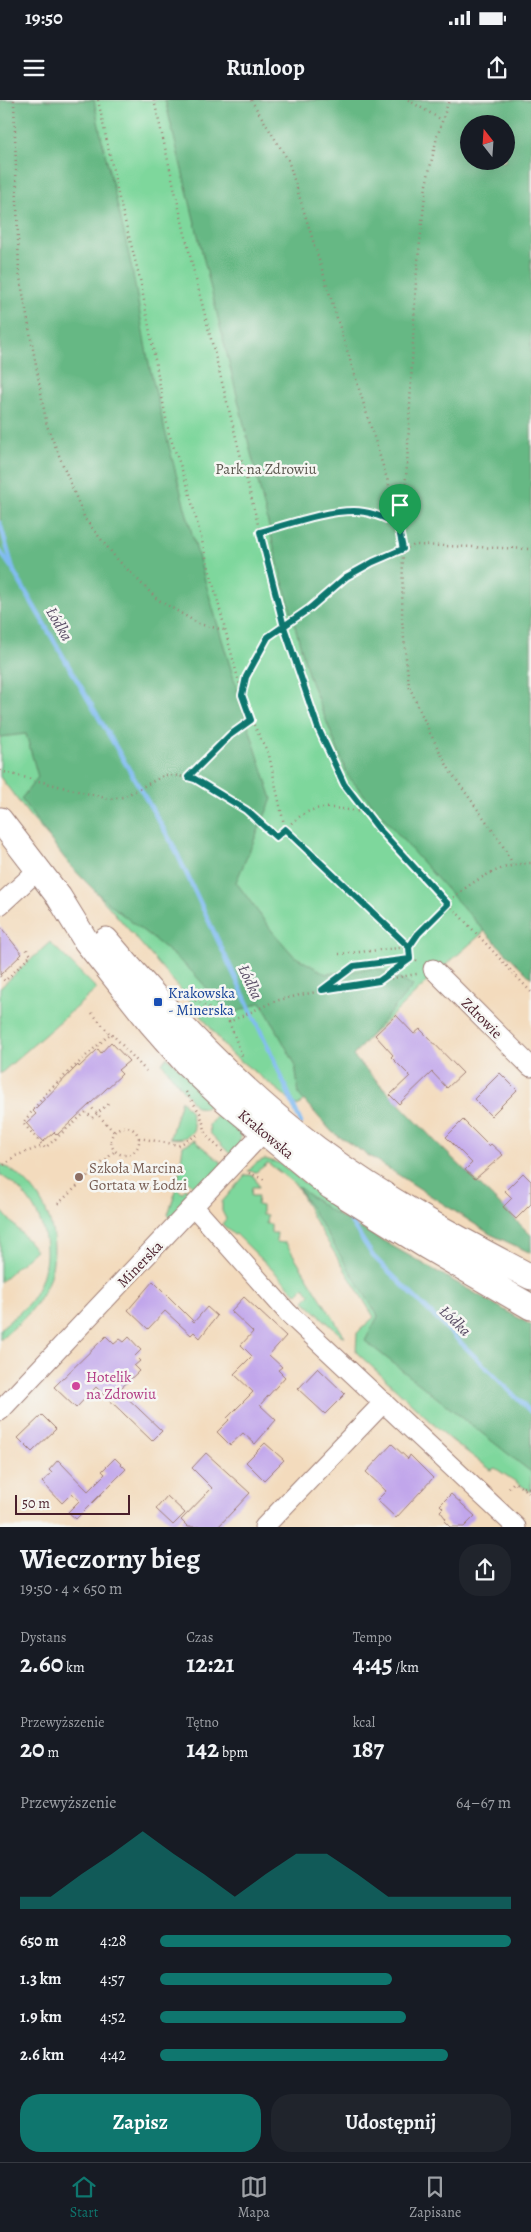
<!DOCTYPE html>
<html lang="pl">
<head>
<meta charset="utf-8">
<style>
	:root { --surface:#171b24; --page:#20242c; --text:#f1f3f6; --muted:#9ea1a6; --line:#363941; --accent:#0f766e }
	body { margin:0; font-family:Alegreya,serif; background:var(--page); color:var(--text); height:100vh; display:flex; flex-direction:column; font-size:19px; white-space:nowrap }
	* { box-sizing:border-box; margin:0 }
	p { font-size:16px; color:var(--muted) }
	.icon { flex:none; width:28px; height:28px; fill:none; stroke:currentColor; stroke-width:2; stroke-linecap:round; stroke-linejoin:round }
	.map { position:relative; height:1427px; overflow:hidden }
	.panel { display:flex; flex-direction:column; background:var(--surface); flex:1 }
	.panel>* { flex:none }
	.needle { width:32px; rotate:343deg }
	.fabs { position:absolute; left:460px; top:15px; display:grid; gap:10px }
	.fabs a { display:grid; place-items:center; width:55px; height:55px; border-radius:50%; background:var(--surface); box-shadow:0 5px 20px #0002; font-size:25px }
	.scale { position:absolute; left:15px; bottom:12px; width:115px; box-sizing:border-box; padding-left:5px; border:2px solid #4a1f2b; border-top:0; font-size:14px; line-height:18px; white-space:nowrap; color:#4a1f2b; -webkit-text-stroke:4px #f6f6f2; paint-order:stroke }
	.pin { position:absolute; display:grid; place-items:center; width:42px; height:42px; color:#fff; margin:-51px -21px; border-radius:50% 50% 50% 0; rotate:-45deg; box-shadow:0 0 5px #0007 }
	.pin .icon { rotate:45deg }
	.round { display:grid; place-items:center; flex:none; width:52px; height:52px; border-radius:20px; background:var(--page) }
	.head { display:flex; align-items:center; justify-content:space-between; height:85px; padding:0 20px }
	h1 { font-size:28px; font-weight:700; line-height:38px }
	.stats { display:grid; grid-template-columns:repeat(3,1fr); gap:8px; height:85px; padding:5px 20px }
	.stats div { display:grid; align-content:center }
	.stats b { font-size:25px; font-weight:700 }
	.stats small { font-size:14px; font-weight:400 }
	.stats p { font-size:14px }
	.chart { height:140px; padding:10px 20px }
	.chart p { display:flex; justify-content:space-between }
	.chart svg { width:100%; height:90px; margin-top:5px; fill:var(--accent); opacity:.7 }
	.action { display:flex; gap:10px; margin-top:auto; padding:10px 20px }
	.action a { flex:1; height:58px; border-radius:20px; background:var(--accent); color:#fff; font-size:20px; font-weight:700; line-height:58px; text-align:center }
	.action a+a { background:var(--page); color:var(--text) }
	ul { padding:0 20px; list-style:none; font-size:16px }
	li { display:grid; grid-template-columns:80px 60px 1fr; align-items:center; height:38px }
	li i { height:12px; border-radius:6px; background:var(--accent) }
	.status { display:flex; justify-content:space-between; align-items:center; height:35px; padding:0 25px; background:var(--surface); direction:ltr }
	.status svg { height:14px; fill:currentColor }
	header { display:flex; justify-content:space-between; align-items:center; height:65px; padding:0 20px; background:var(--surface); font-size:22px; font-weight:700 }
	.menu { display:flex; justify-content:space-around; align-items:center; height:70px; border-top:1px solid var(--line); background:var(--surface); font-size:14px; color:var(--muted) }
	.menu a { display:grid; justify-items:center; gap:2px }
	.menu .selected { color:var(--accent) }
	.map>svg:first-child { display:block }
	.green { fill:#7ed79c; stroke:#647b64; fill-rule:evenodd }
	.forest { fill:#66b884; stroke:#586c58; fill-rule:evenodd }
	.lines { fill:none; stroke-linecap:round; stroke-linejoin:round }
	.stream { stroke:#80bbf1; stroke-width:4.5 }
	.building { fill:#c1a6eb }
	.minor-casing { stroke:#9e7d74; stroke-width:21 }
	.major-casing { stroke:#9e7d74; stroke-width:27 }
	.path { stroke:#9e7d74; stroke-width:2.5; stroke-dasharray:1 4; stroke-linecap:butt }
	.minor { stroke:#fff; stroke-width:19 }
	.major { stroke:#fff; stroke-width:25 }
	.route-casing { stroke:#fff; stroke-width:10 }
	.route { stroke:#0f766e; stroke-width:6 }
	.transit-dot { fill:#1a4fb4; stroke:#f6f6f2; stroke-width:2 }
	.education-dot { fill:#8d6e63; stroke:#f6f6f2; stroke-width:2 }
	.hotel-dot { fill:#d1479c; stroke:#f6f6f2; stroke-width:2 }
	.labels { text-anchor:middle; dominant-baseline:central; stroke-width:5; stroke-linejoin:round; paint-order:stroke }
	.park-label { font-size:15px; fill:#5a564d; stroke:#f6f6f2 }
	.transit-label { font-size:15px; fill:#164399; stroke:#f6f6f2; text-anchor:start }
	.street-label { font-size:15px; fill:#4a1f2b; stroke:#f6f6f2 }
	.education-label { font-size:15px; fill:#785e54; stroke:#f6f6f2; text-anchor:start }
	.hotel-label { font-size:15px; fill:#b23c85; stroke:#f6f6f2; text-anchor:start }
	.water-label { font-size:16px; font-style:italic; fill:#5a4e66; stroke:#f6f6f2 }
</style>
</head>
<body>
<div class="status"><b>19:50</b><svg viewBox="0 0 49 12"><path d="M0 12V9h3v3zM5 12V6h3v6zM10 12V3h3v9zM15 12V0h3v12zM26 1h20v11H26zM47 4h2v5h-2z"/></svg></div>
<header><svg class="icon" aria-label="menu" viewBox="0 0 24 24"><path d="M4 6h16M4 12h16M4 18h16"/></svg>Runloop<svg class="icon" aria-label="share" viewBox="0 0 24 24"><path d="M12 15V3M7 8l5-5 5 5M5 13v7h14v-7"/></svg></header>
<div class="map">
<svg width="531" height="1427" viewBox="0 0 531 1427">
	<rect width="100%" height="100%" fill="#f6f6f2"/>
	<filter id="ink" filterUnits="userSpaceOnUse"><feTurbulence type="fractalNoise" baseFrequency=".02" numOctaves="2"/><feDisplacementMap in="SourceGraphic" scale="10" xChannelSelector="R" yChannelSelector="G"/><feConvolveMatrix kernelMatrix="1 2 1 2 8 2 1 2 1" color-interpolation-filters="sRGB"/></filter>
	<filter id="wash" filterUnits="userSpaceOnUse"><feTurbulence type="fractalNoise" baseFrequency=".0096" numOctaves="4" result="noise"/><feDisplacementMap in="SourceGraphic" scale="20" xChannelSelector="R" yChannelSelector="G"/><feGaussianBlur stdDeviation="1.12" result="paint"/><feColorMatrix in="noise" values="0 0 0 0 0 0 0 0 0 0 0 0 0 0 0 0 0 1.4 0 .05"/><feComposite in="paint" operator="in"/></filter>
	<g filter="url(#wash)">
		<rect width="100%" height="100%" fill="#f3dbbd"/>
		<path class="green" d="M0,0H531L493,824L431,878L298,1006L228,951L188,898L29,715L0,677ZM469,24H506V61H469Z
			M50,842L97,889L0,974V888Z
			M167,957L214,1000L206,1008L196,1007L162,963Z
			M181,1000L190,1011L194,1028C191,1038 179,1040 170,1038Z
			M222,1008L240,1028V1044L231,1055L210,1033L209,1025Z
			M194,1040L223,1064L200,1088H195L186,1079L177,1088L182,1093L186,1088L191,1094V1097L173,1121L168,1114L177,1088L183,1046Z
			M265,1059L279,1063L332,1104L348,1132L531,1319V1392L495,1368L491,1370L450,1339L356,1252L357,1233L374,1217L313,1118L297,1086L268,1063L256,1072L248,1071L256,1063Z
			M0,1064C52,1088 70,1154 38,1201C29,1216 13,1228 0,1240V1229C11,1219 25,1210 33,1197C60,1154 43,1099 0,1075Z
			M245,1075H251L255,1078L259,1087H252L251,1096H258L257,1105L262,1106V1115H267L266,1124H271V1133H277L276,1142L286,1143L345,1237H343L304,1201L310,1195L304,1187L297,1194L236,1134L234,1135L222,1124L226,1119L222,1111V1102Z
			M0,1109L36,1150L0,1182Z"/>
		<path class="forest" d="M0,0H94C103,51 117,100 128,151C138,193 142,236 152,277C186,420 226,560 272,699L236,782L272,831L294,856L326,874L377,868L413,886L353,956L436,1042L531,1135V1153L490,1134L332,1032L299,995L295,964L261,902L232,914C215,900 203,882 187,867C153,836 114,812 82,778C59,755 41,725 21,699L38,677L26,634L0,637Z
			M165,0H531V878L487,834L415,754L348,676L309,577L279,468ZM469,24H506V61H469Z
			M297,1086L329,1110L531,1225V1372L365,1241L378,1216Z"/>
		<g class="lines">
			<path class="stream" d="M0,423L14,472L173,745L276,964L301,1023
				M0,451L11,467
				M339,1103L373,1156L531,1312"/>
		</g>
		<g id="blocks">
			<path class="building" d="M0,826L22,854L0,875Z
				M396,915L414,934L420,929L463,973L447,988L432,972L399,1004L390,995L410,976L391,957L393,955L375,935Z
				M111,942L129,961L118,970L122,974L57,1035L54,1032L43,1042L26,1023L36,1014L33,1011L78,965L79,967L98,949L101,953Z
				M500,973L517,990L491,1016L474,999Z
				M463,1020L489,1046L491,1044L503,1055L475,1079L465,1070L472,1063L446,1037Z
				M523,1073L531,1081V1104L516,1119L503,1107L512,1098L505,1091Z
				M153,1181L194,1222L207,1207L217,1216L200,1238L194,1232L191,1235L165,1211L148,1229L128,1210Z
				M244,1197L286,1236L269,1255L282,1267L278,1270L285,1277L260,1305L276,1320L255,1344L243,1333L230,1345L217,1332L229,1320L227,1318L253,1292L234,1274L252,1256L241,1245L253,1232L231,1211Z
				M106,1236L114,1244L120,1239L124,1242L129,1237L141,1250L135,1256L140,1261L134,1266L139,1271L119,1290L162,1331L152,1341L96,1287L76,1308L54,1287Z
				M318,1268L345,1294L325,1314L298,1289Z
				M42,1315L56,1329L32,1352L18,1338Z
				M265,1343L284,1360L264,1380L246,1362Z
				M392,1344L408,1359L410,1355L433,1378L396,1418L377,1400L386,1391L366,1372Z
				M206,1353L250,1393L218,1427H188L181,1420L212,1388L192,1368Z
				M115,1358L126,1369L76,1419L68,1412L79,1401L72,1393L62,1403L42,1382L52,1373L49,1370L58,1360L88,1391L105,1374L102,1371Z
				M451,1394L475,1416L464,1427H450L444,1421L446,1419L440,1411L443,1408L440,1405Z
				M167,1396L185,1413L173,1425L156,1409Z"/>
		</g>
	</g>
	<g filter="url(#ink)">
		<use href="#blocks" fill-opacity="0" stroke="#9e7d74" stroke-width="1"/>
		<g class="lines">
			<g class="minor-casing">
				<path id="minor" d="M0,805L38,770
					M433,869L531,967
					M194,1107L288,1213L516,1427
					M0,1311L272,1023
					M264,1427L384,1302"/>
			</g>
			<g class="major-casing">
				<path id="major" d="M0,720L59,797L86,841L151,923L186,963L223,998L331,1087L426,1146L531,1207
					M106,840C170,916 238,989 317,1049C384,1099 458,1139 531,1177"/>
			</g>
			<path class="path" d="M14,0L19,172L47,326L85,419L116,458L157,499L199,524L224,530
				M98,0L119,98L140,179L169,334L187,384L246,609L269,655L285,729L409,847
				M154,0L192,164L284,527L330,656L343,683L378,728L531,892
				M251,0L288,60L396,408L403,449L402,520L409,586L430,633L450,671L499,739L513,764
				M408,0L442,20
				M401,429L407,366L416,180L426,85L437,37L449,0
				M260,432C290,424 323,411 354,411C370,411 384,418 399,424
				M242,594L246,577L268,537L310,508L346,477L373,462L415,445L531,449
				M0,671L109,699L123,697L165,675H172L195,679L246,710L276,737C290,725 304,708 324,708C338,707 353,712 367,712
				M189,677L231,635L251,620
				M339,854L409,847
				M0,876L5,881L31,855L27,850L28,846
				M381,880L417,874
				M325,889L354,866L407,859H415L418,862
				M178,894L181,892L227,918L229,922L275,901L300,895L379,881L411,859L409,847C438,807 480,765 531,763
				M92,913L110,934
				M229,922L243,958
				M186,992L200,1013L207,1036L223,1052
				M108,1004L92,1018L86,1012L45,1048L23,1023L47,992L111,933L146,971
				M89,1005L114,1032
				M111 1041a14 14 0 1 1 28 0a14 14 0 1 1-28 0Z
				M139,1038L179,1045L199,1034
				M4,1065L15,1056L43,1046
				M249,1073L265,1080
				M58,1104L115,1051
				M523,1387L531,1388
				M509,1388L514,1382L531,1394"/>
			<use href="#minor" class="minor"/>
			<use href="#major" class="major"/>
		</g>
	</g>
	<g class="lines" filter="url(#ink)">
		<g class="route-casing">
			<path id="route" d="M400,435L403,449L373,462L346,477L310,508L268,537L246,577L242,595L251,620L230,635L188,677L195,679L246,710L276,737L285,729L409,847L410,859L379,881L322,890L354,866L410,859L409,847L418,834L448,804L378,728L344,684L318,628L284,527L260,432C290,424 323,411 354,411C370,411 384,418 398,424L400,435"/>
		</g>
		<use href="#route" class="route"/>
	</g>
	<rect class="transit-dot" x="153" y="897" width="10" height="10" rx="2.5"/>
	<circle class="education-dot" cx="79" cy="1077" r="5"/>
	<circle class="hotel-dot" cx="76" cy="1286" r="5"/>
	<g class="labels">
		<g class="park-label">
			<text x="266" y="369">Park na Zdrowiu</text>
		</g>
		<g class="transit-label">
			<text x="168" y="893">Krakowska<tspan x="168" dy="17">- Minerska</tspan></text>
		</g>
		<g class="street-label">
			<text transform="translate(482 918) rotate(45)">Zdrowie</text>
			<text transform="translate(266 1034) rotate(40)">Krakowska</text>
			<text transform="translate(140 1164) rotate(-46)">Minerska</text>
		</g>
		<g class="education-label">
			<text x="89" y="1068">Szkoła Marcina<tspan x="89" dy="17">Gortata w Łodzi</tspan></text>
		</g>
		<g class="hotel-label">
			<text x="86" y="1277">Hotelik<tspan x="86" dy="17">na Zdrowiu</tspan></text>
		</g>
		<g class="water-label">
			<text transform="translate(59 524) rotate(60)">Łódka</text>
			<text transform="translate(250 882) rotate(65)">Łódka</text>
			<text transform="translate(455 1221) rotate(44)">Łódka</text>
		</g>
	</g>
</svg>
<div class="fabs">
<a><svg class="needle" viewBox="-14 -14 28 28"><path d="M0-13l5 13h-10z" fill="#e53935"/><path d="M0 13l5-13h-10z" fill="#9ea1a6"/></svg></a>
</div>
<div class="scale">50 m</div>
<div class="pin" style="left:400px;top:435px;background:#1e9e55"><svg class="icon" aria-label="arrive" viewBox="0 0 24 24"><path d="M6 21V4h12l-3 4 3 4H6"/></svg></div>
</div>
<section class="panel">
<div class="head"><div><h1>Wieczorny bieg</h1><p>19:50 · 4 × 650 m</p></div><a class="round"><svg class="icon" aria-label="share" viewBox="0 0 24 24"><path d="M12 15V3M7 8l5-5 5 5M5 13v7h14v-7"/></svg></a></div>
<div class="stats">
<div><p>Dystans</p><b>2.60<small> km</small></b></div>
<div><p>Czas</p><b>12:21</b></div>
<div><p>Tempo</p><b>4:45<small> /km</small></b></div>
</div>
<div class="stats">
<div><p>Przewyższenie</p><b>20<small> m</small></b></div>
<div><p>Tętno</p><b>142<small> bpm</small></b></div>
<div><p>kcal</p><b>187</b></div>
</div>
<div class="chart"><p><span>Przewyższenie</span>64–67 m</p>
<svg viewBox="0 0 160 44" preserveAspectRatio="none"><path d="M0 44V38L10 38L20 27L30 17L40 6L50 17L60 27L70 38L80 27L90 17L100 17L110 27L120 38L130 38L140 38L150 38L160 38V44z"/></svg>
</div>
<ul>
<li><b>650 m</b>4:28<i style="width:100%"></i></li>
<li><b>1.3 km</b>4:57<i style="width:66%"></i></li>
<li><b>1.9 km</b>4:52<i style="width:70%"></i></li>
<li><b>2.6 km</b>4:42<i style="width:82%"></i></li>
</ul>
<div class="action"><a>Zapisz</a><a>Udostępnij</a></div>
</section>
<nav class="menu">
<a class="selected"><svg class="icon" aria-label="home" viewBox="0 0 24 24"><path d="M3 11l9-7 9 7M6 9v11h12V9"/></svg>Start</a>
<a><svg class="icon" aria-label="map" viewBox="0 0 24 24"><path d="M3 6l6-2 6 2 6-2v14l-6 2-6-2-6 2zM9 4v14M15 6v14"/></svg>Mapa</a>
<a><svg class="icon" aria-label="saved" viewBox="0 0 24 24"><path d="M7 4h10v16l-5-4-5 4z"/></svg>Zapisane</a>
</nav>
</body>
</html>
